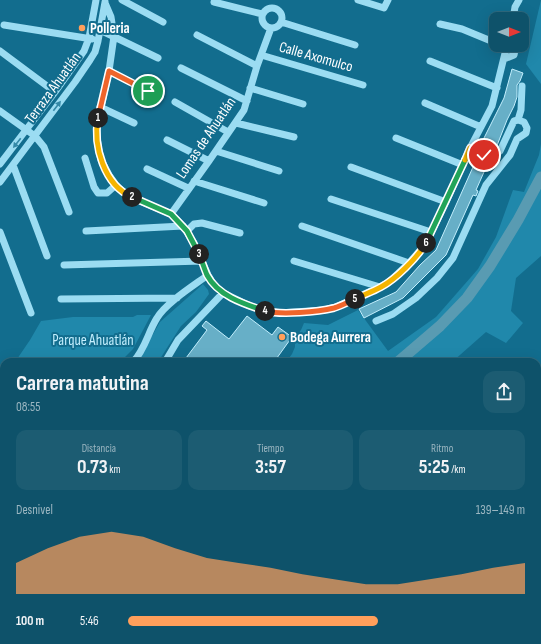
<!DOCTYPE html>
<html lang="es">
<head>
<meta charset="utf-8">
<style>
	:root { --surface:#0e526a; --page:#1c5c72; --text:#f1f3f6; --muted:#9bb6c1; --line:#2e697e; --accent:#ff9f5b }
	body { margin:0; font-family:"Sofia Sans Condensed",sans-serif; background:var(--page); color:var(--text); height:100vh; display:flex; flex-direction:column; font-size:15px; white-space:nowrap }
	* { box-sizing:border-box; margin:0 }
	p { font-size:13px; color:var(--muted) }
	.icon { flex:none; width:22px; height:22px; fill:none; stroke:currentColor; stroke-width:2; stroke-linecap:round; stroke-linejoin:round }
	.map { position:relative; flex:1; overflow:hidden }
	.sheet { position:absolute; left:0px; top:358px; width:541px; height:286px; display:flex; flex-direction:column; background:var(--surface); border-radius:12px 12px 0 0; box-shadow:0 4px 16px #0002,0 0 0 1px var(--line) }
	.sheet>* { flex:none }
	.needle { width:26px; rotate:90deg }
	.controls { position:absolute; left:489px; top:12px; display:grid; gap:8px }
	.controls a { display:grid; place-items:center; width:40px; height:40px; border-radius:8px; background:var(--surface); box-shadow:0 4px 16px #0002,0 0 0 1px var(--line); font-size:20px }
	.pin { position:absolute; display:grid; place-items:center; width:34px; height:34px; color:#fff; margin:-17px; border:2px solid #fff; border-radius:50%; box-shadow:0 1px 4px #0007 }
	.km { position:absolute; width:20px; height:20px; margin:-10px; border-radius:50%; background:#222; color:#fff; font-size:11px; line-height:20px; text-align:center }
	.round { display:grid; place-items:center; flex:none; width:42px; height:42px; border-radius:12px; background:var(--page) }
	.head { display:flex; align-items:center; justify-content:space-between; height:68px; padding:0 16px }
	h1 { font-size:22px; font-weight:700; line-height:30px }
	.stats { display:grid; grid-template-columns:repeat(3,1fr); gap:6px; height:68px; padding:4px 16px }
	.stats div { display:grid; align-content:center; border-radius:10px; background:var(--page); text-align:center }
	.stats b { font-size:20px; font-weight:700 }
	.stats small { font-size:11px; font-weight:400 }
	.stats p { font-size:11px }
	.chart { height:112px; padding:8px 16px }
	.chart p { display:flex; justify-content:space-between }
	.chart svg { width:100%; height:72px; margin-top:4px; fill:var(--accent); opacity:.7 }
	ul { padding:0 16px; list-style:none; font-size:13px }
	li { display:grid; grid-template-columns:64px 48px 1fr; align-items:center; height:30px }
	li i { height:10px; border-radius:5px; background:var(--accent) }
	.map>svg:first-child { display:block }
	.green { fill:#2088ab }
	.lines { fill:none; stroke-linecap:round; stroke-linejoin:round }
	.river { stroke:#599bb2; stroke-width:11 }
	.building { fill:#67afc7; stroke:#c2eefd }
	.minor { stroke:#9bdcf2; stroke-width:7 }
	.oneway { fill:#3489a7 }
	.split-1-casing { stroke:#fff; stroke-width:8 }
	.split-2-casing { stroke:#fff; stroke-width:8 }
	.split-3-casing { stroke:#fff; stroke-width:8 }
	.split-4-casing { stroke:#fff; stroke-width:8 }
	.split-5-casing { stroke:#fff; stroke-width:8 }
	.split-6-casing { stroke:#fff; stroke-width:8 }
	.split-7-casing { stroke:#fff; stroke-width:8 }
	.split-8-casing { stroke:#fff; stroke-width:8 }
	.split-1 { stroke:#f0652b; stroke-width:5 }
	.split-2 { stroke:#f5b400; stroke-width:5 }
	.split-3 { stroke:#22a559; stroke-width:5 }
	.split-4 { stroke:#22a559; stroke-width:5 }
	.split-5 { stroke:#f0652b; stroke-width:5 }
	.split-6 { stroke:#f5b400; stroke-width:5 }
	.split-7 { stroke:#22a559; stroke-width:5 }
	.split-8 { stroke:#f5b400; stroke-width:5 }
	.poi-dot { fill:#ff9f5b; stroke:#126d8e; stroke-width:1.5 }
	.labels { text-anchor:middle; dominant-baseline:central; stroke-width:4; stroke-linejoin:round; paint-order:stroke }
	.poi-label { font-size:15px; font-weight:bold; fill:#fff; stroke:#126d8e; text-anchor:start }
	.street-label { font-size:15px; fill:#fff; stroke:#126d8e }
	.park-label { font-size:15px; fill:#c2eefd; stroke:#126d8e }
</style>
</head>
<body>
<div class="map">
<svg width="541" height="644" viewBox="0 0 541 644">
	<rect width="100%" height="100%" fill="#126d8e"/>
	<path class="green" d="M541,0V84L526,64Z
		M541,144V256L516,278L511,311L523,323L506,343L486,332L452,362H286L292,354L295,347V338L301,330L304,323L328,325L358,310L388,351L436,317L478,269L496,237L513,190L524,192L539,155Z
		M203,284L208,290L209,294L196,312L181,326L158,362H137L160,322Z
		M137,315H151L133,349L120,362H15L30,340L41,321L73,317H133Z
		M4,514V617L0,624V521Z
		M9,640H143L137,644H7Z
		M275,640H327L325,644H277Z"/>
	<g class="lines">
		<path class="river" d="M398,362L440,326L467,298L490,266L518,220L541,177
			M81,644L84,640"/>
	</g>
	<path class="building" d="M512,69L523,73L520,81L517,85V97L514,106L507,120L496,148L493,150L485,149L480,146L504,98Z
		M477,158L488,163L476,190L478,191L476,196L473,195L446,255L403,298L364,318L359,309L396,292L420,265L436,250Z
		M247,316L272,335L278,327L292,337L274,362H183L207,330L202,326L206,321L229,339Z"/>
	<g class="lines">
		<path class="minor" d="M122,0L163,22
			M358,0L384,8L388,0
			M214,2L262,14
			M105,3L111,17L114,36L109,71L97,125V135L98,146L101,160L109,175L116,185L126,195L171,214L183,226L194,243L208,275L214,285L223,293L250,306L267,311L280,313L324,310L336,307L380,287L389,282L409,263L425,245L446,202L470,148L492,106L507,45
			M262 18a10 10 0 1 1 20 0a10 10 0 1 1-20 0Z
			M513,19L515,7L519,0
			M281,22L355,45
			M440,24L462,29L496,43
			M4,25L92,39
			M100,30L158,58
			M197,35L257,66
			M0,51L55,92
			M261,55L363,85
			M504,59L514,55L516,45
			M430,61L497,88
			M181,68L247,101
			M109,71L148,91
			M250,88L303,104
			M175,102L228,132
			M425,103L481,127
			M100,107L134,123
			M0,111L35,136L44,147L69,212
			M518,120L521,110L522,86
			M236,123L294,137
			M396,138L463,165
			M167,140L209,161
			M216,151L279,171
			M85,158L94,187L98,193H107L116,185
			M0,164L55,92L84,51L89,38L96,0
			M13,165L47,256
			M351,167L446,202
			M147,169L188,188
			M194,181L264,203
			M0,182L75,82L90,60L95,52L98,41L105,2
			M331,199L431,232
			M171,214L209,161L244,110L257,66L271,28
			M302,226L409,263
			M86,231L183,226
			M187,231L194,224L202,223L240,233
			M0,232L31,313
			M294,261L380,287
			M64,265L202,261
			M61,299L177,298
			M376,321L393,314L416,298L437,278L453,258L486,185L510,155L517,139L526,133L527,128L524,122L518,120L514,121L500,151L495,155L482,154L470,148
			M133,362C145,350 148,332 157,318C166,303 193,286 208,275
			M165,362L178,340L223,293
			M0,376L4,379
			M537,382L541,378
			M0,389L4,392
			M0,422L4,423
			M537,453L541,452
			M0,457L4,458
			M0,491L4,492
			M537,493L540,521
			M0,516L4,509
			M537,631H541
			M476,640V644
			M0,641L4,635
			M395,644L396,640"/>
	</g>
	<defs><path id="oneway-solid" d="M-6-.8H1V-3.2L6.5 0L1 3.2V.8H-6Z"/></defs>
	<g class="oneway">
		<use href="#oneway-solid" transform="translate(57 106) rotate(-53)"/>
		<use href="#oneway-solid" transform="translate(17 143) rotate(128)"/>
	</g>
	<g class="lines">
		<g class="split-1-casing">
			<path id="split-1" d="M98,118L109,71L148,91"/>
		</g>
		<g class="split-2-casing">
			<path id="split-2" d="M98,118C93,146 104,185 132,197"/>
		</g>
		<g class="split-3-casing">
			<path id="split-3" d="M132,197L171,214L187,231L199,254"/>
		</g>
		<g class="split-4-casing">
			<path id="split-4" d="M199,254C202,261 204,268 207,275C218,296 244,304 265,311"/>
		</g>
		<g class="split-5-casing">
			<path id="split-5" d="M265,311C281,315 318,312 334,308C341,306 348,302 355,299"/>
		</g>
		<g class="split-6-casing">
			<path id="split-6" d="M355,299C363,295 372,292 381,287C396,279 417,258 426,243"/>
		</g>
		<g class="split-7-casing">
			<path id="split-7" d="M426,243L465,160"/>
		</g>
		<g class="split-8-casing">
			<path id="split-8" d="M465,160L470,148L484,155"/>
		</g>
		<use href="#split-1" class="split-1"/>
		<use href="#split-2" class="split-2"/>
		<use href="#split-3" class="split-3"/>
		<use href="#split-4" class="split-4"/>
		<use href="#split-5" class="split-5"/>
		<use href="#split-6" class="split-6"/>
		<use href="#split-7" class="split-7"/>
		<use href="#split-8" class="split-8"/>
	</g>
	<g class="poi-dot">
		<circle cx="82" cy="28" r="4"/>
		<circle cx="282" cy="337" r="4"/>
	</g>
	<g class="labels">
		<g class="poi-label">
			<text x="90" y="28">Polleria</text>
			<text x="290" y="337">Bodega Aurrera</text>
		</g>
		<g class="street-label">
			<text transform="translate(316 57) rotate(16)">Calle Axomulco</text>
			<text transform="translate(53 88) rotate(-54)">Terraza Ahuatlán</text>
			<text transform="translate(206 138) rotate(-56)">Lomas de Ahuatlán</text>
		</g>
		<g class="park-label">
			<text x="93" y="340">Parque Ahuatlán</text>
		</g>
	</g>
</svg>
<div class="controls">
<a><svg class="needle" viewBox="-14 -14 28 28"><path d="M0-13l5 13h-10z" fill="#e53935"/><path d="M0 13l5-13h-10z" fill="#9bb6c1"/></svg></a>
</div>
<div class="pin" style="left:148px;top:91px;background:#1e9e55"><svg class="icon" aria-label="arrive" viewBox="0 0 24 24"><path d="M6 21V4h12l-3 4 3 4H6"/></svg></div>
<div class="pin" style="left:484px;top:155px;background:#d93025"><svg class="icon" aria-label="check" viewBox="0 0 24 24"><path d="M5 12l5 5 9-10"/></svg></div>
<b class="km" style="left:98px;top:118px">1</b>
<b class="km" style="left:132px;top:197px">2</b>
<b class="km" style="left:199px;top:254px">3</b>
<b class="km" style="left:265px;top:311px">4</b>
<b class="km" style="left:355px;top:299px">5</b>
<b class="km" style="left:426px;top:243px">6</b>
<section class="sheet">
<div class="head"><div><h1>Carrera matutina</h1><p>08:55</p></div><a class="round"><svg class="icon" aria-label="share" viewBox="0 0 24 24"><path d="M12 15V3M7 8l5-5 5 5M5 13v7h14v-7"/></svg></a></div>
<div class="stats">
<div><p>Distancia</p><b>0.73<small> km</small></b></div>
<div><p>Tiempo</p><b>3:57</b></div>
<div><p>Ritmo</p><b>5:25<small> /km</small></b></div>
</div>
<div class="chart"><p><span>Desnivel</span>139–149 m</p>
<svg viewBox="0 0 160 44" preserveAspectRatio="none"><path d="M0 44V25L10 16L20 9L30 6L40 9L50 16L60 22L70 25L80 28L90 32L100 35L110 38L120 38L130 35L140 32L150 28L160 25V44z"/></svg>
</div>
<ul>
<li><b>100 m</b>5:46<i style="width:63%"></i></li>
</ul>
</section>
</div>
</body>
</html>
